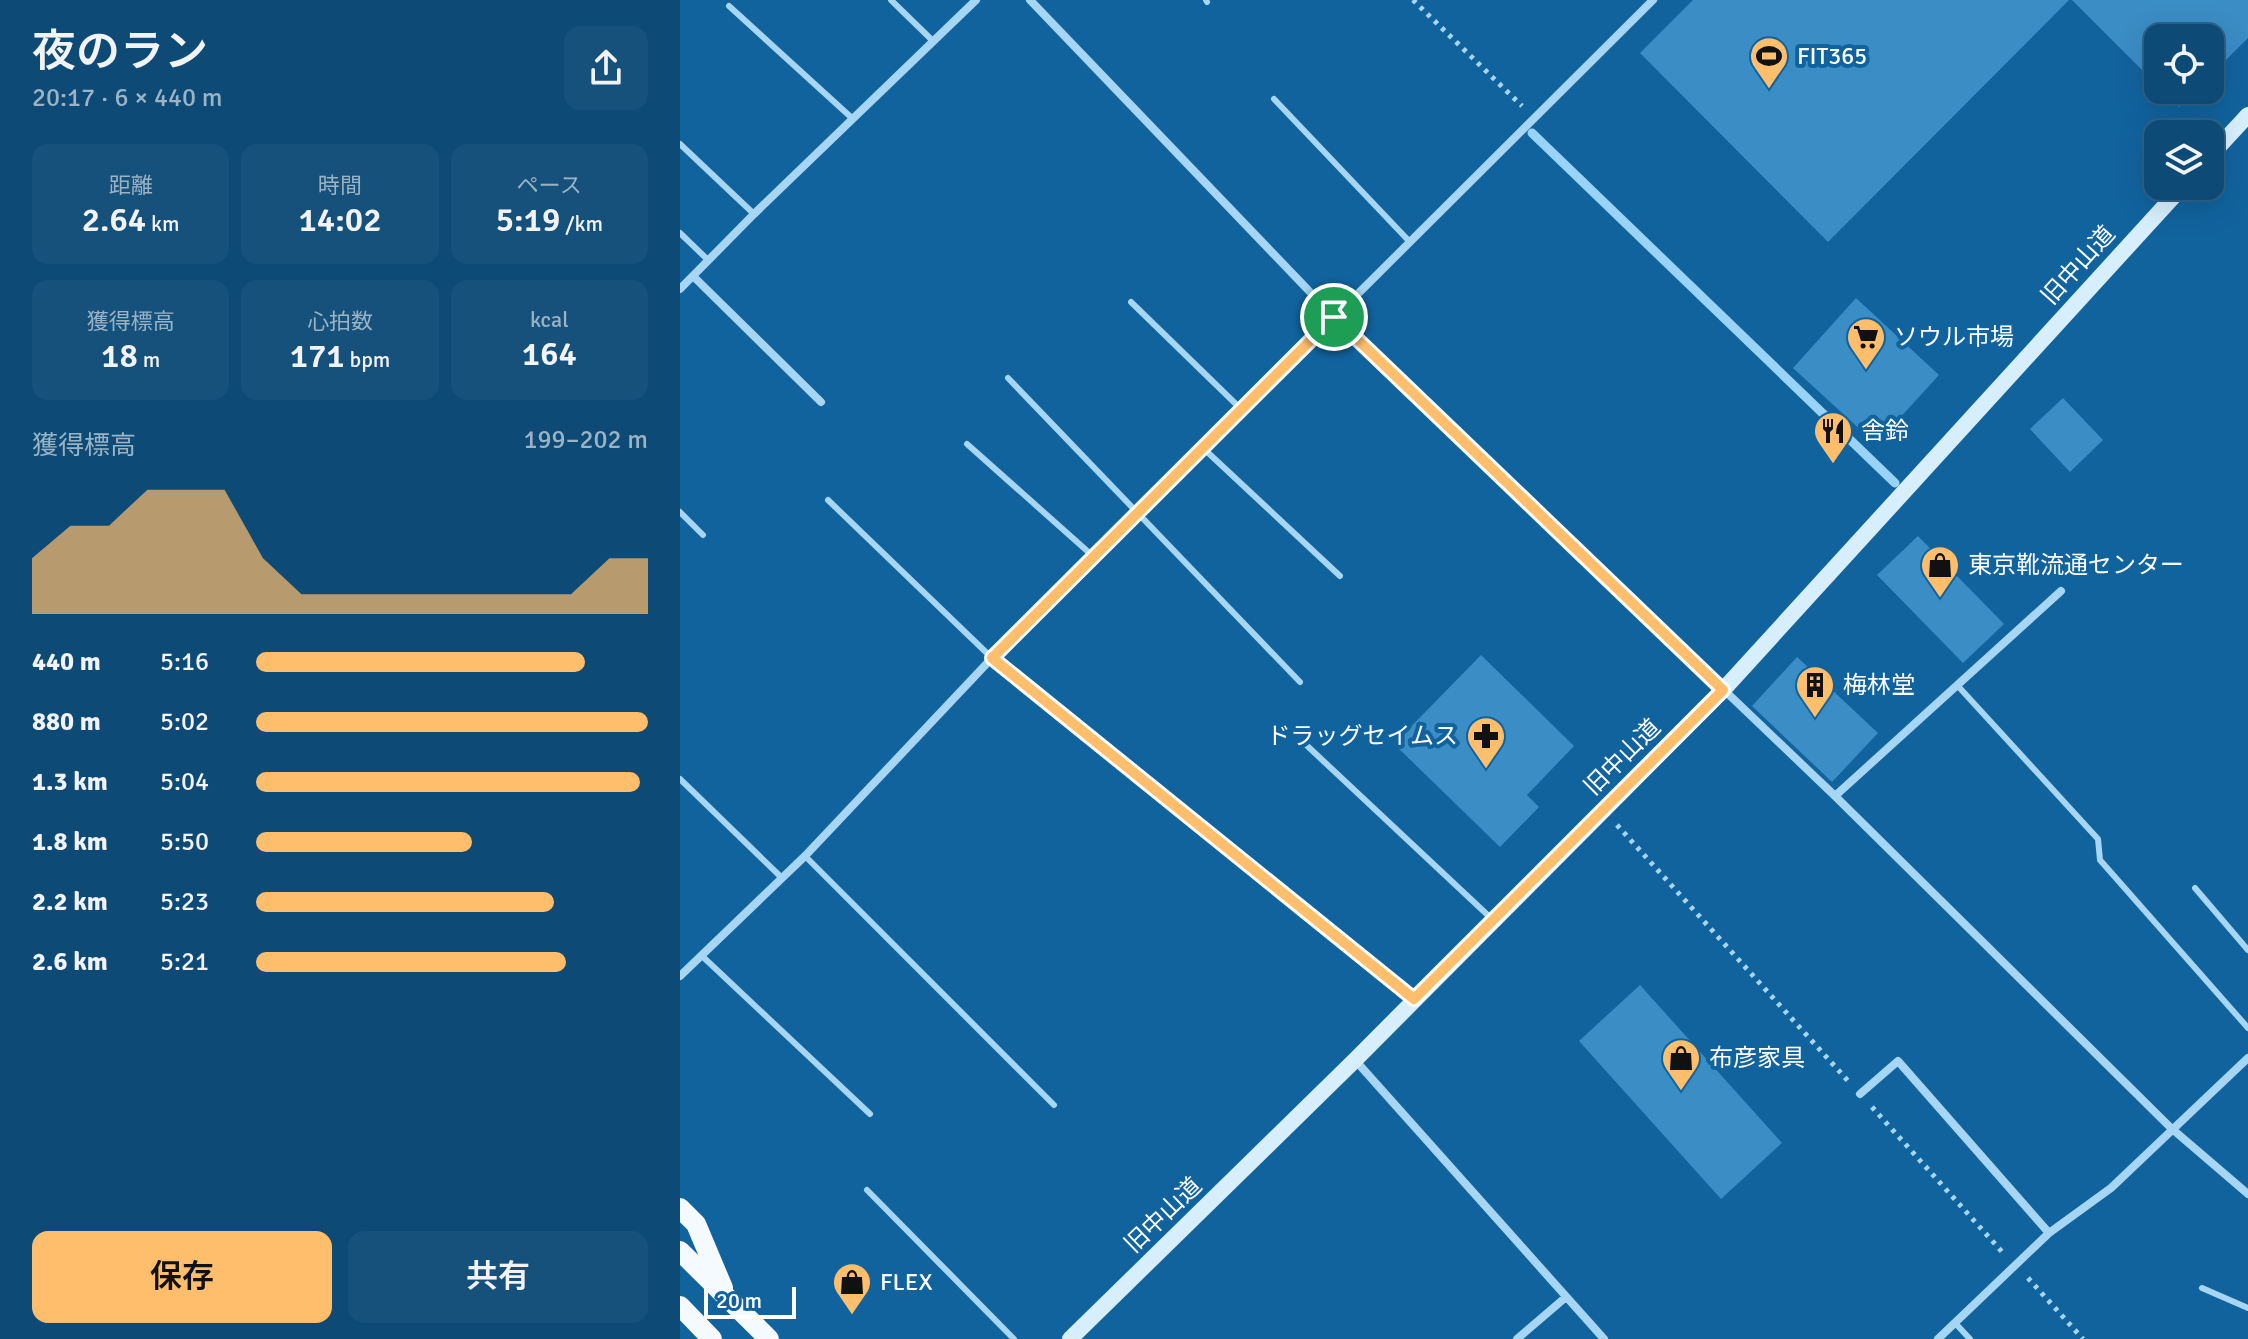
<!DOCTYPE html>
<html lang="ja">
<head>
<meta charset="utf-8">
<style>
	:root { --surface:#0d4a76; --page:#16517b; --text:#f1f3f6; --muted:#9ab3c5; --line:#2d6288; --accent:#ffbe6b }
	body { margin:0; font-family:Signika,"Noto Sans JP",sans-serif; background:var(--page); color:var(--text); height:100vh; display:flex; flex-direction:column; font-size:30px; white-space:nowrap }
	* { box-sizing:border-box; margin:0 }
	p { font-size:26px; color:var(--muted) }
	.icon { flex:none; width:44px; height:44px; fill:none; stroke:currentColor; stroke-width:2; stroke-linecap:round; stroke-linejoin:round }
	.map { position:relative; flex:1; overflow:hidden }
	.details { display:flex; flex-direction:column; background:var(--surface); width:680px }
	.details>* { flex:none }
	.controls { position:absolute; left:1464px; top:24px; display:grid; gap:16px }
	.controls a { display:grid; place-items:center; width:80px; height:80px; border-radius:16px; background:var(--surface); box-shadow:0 8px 32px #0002,0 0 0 2px var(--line); font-size:40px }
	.scale { position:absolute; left:24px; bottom:20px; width:92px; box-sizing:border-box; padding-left:8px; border:4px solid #fff; border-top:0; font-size:22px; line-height:28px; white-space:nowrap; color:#fff; -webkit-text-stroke:6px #11639e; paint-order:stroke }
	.pin { position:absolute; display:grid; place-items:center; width:68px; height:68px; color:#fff; margin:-34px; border:4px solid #fff; border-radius:50%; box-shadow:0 2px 8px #0007 }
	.round { display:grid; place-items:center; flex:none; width:84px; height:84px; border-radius:16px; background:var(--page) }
	.head { display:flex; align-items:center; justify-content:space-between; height:136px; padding:0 32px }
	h1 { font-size:44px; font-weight:600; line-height:60px }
	.stats { display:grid; grid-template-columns:repeat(3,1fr); gap:12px; height:136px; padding:8px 32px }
	.stats div { display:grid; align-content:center; border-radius:16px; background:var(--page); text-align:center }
	.stats b { font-size:34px; font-weight:600 }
	.stats small { font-size:22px; font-weight:400 }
	.stats p { font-size:22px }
	.chart { height:224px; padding:16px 32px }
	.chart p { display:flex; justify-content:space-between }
	.chart svg { width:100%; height:144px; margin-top:8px; fill:var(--accent); opacity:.7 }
	.primary-button { display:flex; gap:16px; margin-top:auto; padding:16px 32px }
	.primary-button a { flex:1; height:92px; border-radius:16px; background:var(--accent); color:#111; font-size:32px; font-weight:600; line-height:92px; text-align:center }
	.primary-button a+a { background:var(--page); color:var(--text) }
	ul { padding:0 32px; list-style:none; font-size:26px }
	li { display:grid; grid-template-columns:128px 96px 1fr; align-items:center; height:60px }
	li i { height:20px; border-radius:10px; background:var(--accent) }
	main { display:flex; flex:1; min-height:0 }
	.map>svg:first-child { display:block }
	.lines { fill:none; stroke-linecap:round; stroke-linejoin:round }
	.stream { stroke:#99d3f8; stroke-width:9 }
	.building { fill:#3a8dc5 }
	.path { stroke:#a7d6f5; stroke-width:5; stroke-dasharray:4 6; stroke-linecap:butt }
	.service { stroke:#a7d6f5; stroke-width:6 }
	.minor { stroke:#a7d6f5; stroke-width:8 }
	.secondary { stroke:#d7eefd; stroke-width:16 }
	.primary { stroke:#f5faff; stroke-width:20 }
	.route-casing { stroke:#fff; stroke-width:16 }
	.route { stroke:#ffbe6b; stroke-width:10 }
	.labels { text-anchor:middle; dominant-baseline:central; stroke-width:8; stroke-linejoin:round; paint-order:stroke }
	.poi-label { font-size:24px; fill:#fff; stroke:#11639e; text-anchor:start }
	.street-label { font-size:24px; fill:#fff; stroke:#11639e }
</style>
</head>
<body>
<main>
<section class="details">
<div class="head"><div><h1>夜のラン</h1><p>20:17 · 6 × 440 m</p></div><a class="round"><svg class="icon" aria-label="share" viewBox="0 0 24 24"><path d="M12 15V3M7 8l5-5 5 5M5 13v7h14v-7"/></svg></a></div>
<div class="stats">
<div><p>距離</p><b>2.64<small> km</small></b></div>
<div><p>時間</p><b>14:02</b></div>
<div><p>ペース</p><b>5:19<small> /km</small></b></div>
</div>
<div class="stats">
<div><p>獲得標高</p><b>18<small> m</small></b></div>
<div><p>心拍数</p><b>171<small> bpm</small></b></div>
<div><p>kcal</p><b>164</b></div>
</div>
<div class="chart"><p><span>獲得標高</span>199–202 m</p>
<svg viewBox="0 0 160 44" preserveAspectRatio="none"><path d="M0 44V27L10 17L20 17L30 6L40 6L50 6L60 27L70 38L80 38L90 38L100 38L110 38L120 38L130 38L140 38L150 27L160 27V44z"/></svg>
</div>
<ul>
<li><b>440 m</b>5:16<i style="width:84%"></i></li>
<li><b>880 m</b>5:02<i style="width:100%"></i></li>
<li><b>1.3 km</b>5:04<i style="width:98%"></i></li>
<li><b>1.8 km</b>5:50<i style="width:55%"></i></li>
<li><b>2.2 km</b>5:23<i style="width:76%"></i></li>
<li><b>2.6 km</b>5:21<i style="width:79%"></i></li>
</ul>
<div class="primary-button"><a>保存</a><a>共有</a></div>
</section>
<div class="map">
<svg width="1568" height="1339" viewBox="0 0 1568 1339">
	<rect width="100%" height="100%" fill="#11639e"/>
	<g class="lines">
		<path class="stream" d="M852,133L1215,483"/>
	</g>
	<path class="building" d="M1013,0H1389L1148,242L960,53Z
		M1392,0H1568V38L1530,76V38H1478V86Z
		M1482,90H1516L1499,107Z
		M1176,298L1259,375L1196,444L1113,368Z
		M1383,398L1423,440L1390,472L1350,429Z
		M1238,536L1324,624L1283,663L1197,575Z
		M801,655L894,746L847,795L859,807L820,847L714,744Z
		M1117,657L1198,733L1152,782L1072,706Z
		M960,985L1102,1143L1041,1199L899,1041Z"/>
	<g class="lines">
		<path class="path" d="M733,0L842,106
			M937,825L1169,1082
			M1192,1107L1324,1254
			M1348,1278L1403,1339"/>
		<path class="service" d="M211,0L253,41
			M526,0L527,2
			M49,6L173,119
			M594,99L729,241
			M0,144L74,214
			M0,233L28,260
			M451,302L561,409
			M328,378L620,682
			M287,444L414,557
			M523,448L660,576
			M148,500L312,658L734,999
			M0,512L23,535
			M1277,685L1418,839L1420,860L1568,1028
			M622,741L813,920
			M0,779L102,878
			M125,856L374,1105
			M1515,888L1568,950
			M21,955L190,1114
			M187,1190L334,1339
			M1522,1288L1568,1308
			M1276,1324L1290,1339"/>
		<path class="minor" d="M350,0L654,317L1155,796L1491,1128L1568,1194
			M13,276L141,402
			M0,289L74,214L296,0
			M1155,796L1381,591
			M0,976L125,856L312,658L973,0
			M675,1060L924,1339
			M1180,1094L1218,1061L1369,1233
			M837,1339L886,1297
			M1258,1339L1369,1233L1431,1188L1568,1058"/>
		<path class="secondary" d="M1530,156L1568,115
			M390,1339L675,1060L1043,690L1503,186"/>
		<path class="primary" d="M0,1208L16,1224L43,1288
			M0,1251L89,1339
			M0,1306L32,1339"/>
	</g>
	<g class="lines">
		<g class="route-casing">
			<path id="route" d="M654,317L1043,690L734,999L312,658Z"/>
		</g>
		<use href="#route" class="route"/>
	</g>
	<defs>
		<g id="stadium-pin" transform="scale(2)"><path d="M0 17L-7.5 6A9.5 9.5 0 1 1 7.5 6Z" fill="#ffbe6b" stroke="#11639e"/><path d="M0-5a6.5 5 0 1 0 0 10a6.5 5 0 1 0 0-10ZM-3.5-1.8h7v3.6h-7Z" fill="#111"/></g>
		<g id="supermarket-pin" transform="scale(2)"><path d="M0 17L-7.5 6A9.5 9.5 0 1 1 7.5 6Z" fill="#ffbe6b" stroke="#11639e"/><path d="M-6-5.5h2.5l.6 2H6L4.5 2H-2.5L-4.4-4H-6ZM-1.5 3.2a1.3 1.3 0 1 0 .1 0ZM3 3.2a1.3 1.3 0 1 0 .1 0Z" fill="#111"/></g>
		<g id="restaurant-pin" transform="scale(2)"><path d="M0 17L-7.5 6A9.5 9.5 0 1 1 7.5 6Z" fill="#ffbe6b" stroke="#11639e"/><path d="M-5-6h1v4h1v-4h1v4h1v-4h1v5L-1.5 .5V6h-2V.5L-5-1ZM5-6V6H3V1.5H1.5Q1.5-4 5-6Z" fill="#111"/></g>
		<g id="shop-pin" transform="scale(2)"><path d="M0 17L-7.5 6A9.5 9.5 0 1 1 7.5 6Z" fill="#ffbe6b" stroke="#11639e"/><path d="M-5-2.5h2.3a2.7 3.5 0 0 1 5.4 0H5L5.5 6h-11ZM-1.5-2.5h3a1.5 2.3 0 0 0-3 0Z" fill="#111"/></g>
		<g id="building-pin" transform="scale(2)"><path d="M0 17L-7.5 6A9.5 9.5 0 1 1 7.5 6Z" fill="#ffbe6b" stroke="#11639e"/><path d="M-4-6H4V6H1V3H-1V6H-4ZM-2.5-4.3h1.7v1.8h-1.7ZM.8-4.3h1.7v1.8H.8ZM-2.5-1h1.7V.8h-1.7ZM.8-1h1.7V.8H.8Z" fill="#111"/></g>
		<g id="pharmacy-pin" transform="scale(2)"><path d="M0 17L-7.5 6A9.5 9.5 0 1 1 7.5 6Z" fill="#ffbe6b" stroke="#11639e"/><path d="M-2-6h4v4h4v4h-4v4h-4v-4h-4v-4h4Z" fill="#111"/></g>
	</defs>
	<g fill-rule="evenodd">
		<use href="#stadium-pin" x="1089" y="56"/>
		<use href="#supermarket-pin" x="1186" y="337"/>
		<use href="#restaurant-pin" x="1153" y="431"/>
		<use href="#shop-pin" x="1260" y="565"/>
		<use href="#building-pin" x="1135" y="685"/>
		<use href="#pharmacy-pin" x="806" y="736"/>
		<use href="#shop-pin" x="1001" y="1058"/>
		<use href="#shop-pin" x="172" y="1282"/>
	</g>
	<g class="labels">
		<g class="poi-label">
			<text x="1117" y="56">FIT365</text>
			<text x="1214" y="337">ソウル市場</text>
			<text x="1181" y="431">舎鈴</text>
			<text x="1288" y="565">東京靴流通センター</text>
			<text x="1163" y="685">梅林堂</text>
			<text x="778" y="736" text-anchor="end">ドラッグセイムス</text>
			<text x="1029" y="1058">布彦家具</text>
			<text x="200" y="1282">FLEX</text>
		</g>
		<g class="street-label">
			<text transform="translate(1398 265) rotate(-48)">旧中山道</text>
			<text transform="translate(942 757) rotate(-45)">旧中山道</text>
			<text transform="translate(483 1215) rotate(-44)">旧中山道</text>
		</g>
	</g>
</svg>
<div class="controls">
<a><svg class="icon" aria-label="locate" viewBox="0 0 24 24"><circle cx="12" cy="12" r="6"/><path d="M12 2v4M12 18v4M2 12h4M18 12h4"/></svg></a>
<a><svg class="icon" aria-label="layers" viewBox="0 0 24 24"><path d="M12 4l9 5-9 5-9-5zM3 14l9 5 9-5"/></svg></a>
</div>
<div class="scale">20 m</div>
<div class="pin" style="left:654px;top:317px;background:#1e9e55"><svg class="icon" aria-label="arrive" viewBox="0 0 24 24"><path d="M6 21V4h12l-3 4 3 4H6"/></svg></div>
</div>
</main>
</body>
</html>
